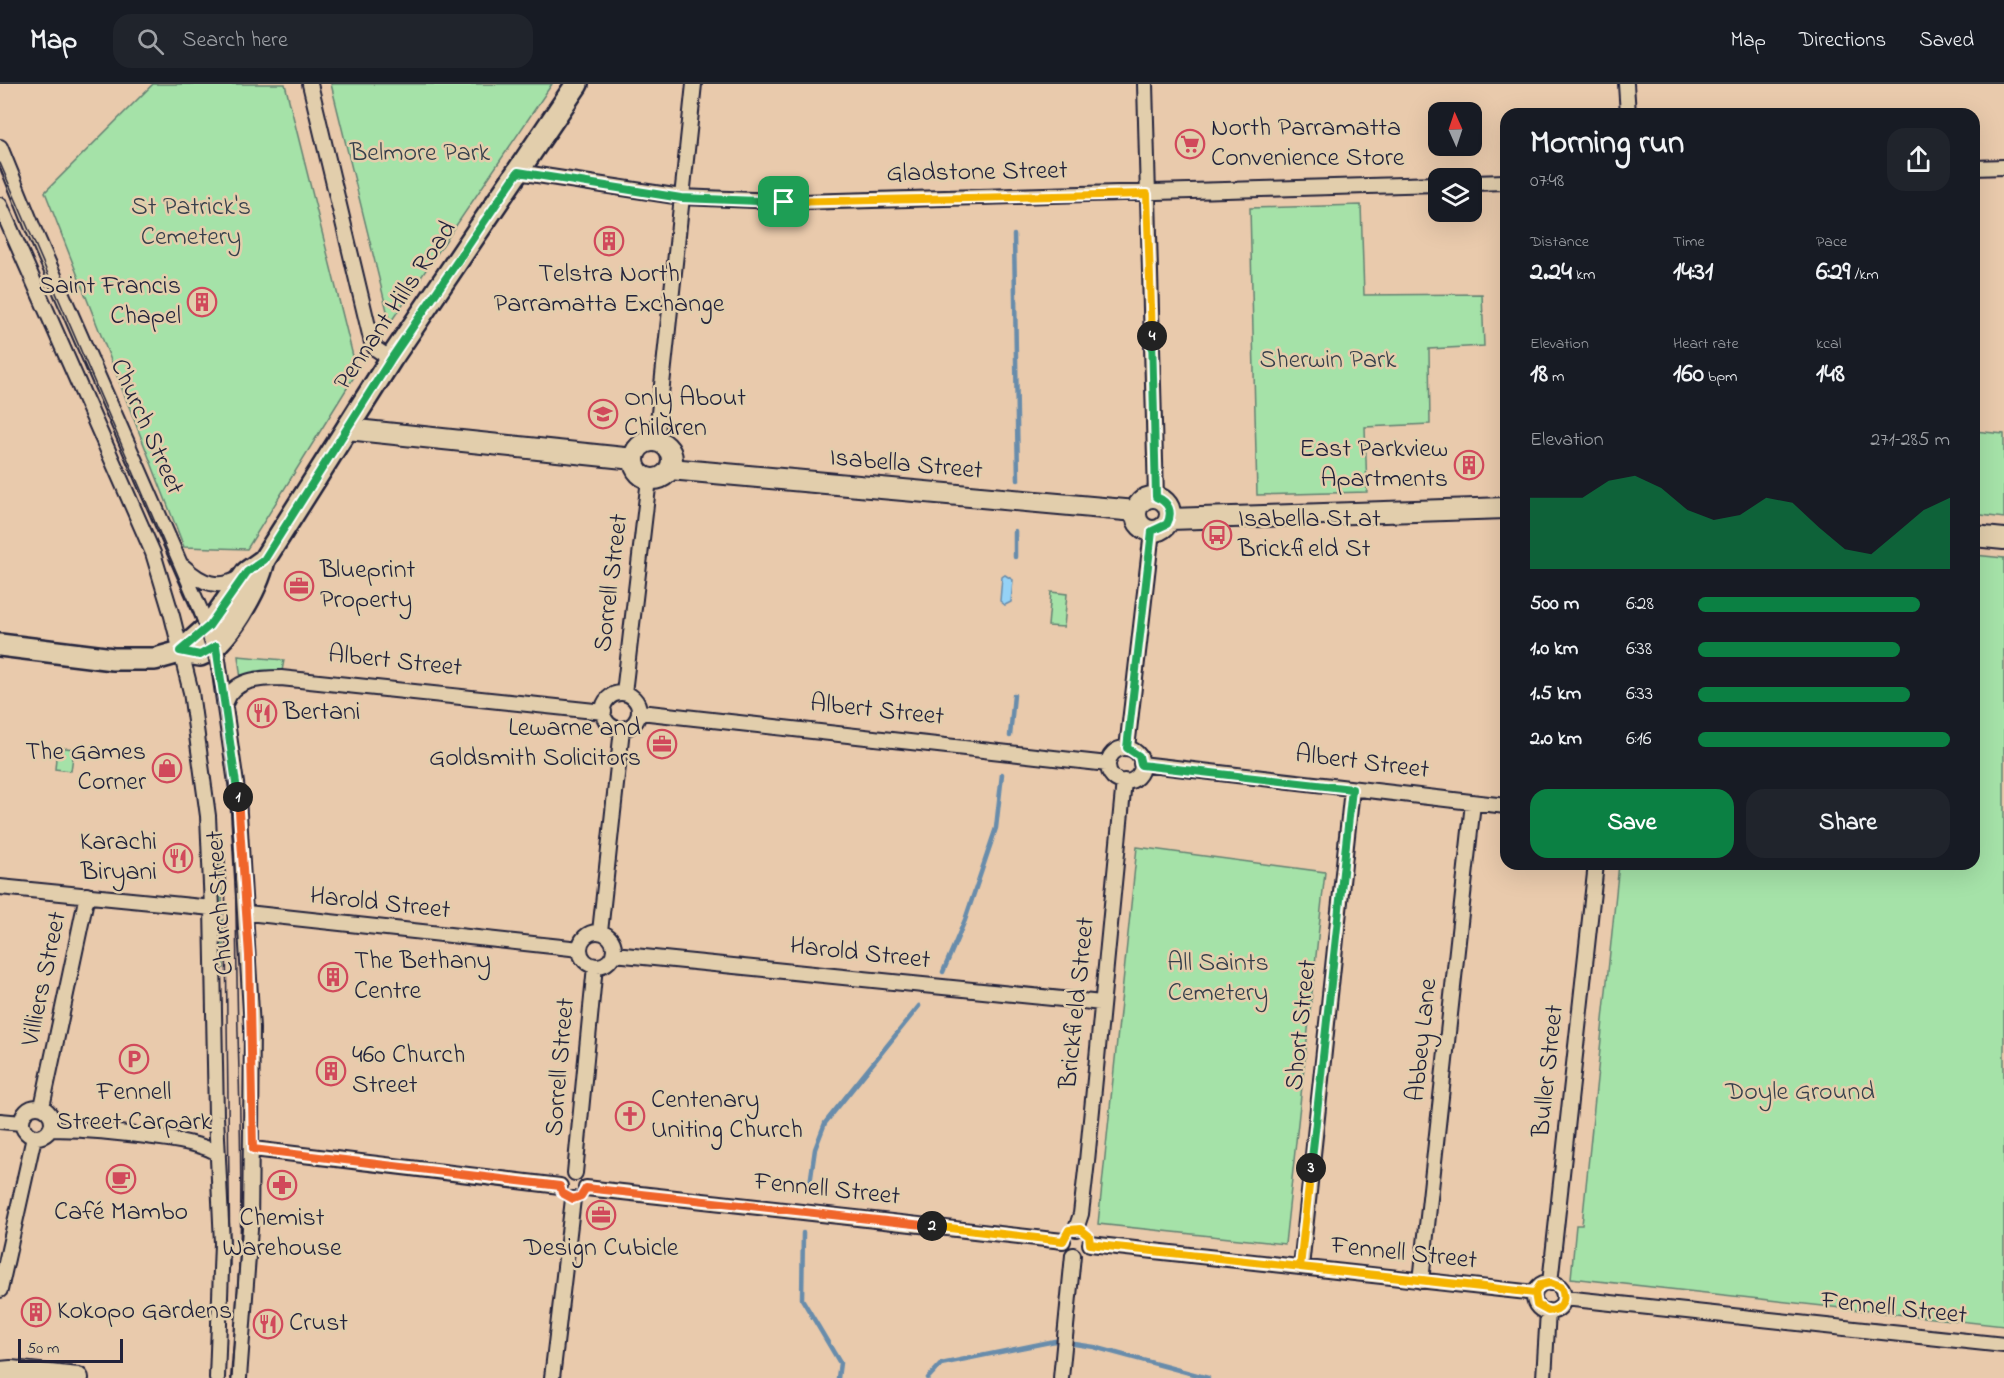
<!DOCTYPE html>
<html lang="en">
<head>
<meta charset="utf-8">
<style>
	:root { --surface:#171b24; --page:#20242c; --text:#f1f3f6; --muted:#9ea1a6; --line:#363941; --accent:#0b8043 }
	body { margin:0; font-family:"Indie Flower",sans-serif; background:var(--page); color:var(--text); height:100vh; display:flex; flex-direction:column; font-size:22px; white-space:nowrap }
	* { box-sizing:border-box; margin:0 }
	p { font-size:20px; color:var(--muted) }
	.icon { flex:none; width:33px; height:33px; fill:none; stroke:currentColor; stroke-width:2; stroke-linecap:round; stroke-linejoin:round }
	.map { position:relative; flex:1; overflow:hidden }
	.drawer { position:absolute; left:1500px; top:24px; width:480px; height:762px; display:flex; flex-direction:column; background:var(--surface); border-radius:18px; box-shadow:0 6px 24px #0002 }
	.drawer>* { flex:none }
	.needle { width:39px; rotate:357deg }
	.controls { position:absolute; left:1428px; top:18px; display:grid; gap:12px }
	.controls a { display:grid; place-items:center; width:54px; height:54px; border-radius:12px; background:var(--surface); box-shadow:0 6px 24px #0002; font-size:30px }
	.scale { position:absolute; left:18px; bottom:15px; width:105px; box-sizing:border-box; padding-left:6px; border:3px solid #22223b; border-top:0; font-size:16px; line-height:21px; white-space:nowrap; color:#22223b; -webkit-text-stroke:4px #e2ceac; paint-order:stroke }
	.pin { position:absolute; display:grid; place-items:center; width:51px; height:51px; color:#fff; margin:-26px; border-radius:12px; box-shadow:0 3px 9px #0006 }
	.km { position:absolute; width:30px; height:30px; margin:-15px; border-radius:50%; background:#222; color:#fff; font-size:16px; line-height:30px; text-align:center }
	.round { display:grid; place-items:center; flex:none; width:63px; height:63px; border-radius:18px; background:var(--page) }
	.headline { display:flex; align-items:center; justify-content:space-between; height:102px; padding:0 30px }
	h1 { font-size:33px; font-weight:700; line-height:45px }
	.stats { display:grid; grid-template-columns:repeat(3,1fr); gap:9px; height:102px; padding:6px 30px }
	.stats div { display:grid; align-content:center }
	.stats b { font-size:26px; font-weight:700 }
	.stats small { font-size:16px; font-weight:400 }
	.stats p { font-size:16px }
	.chart { height:168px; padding:12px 30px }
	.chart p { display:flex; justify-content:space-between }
	.chart svg { width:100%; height:108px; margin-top:6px; fill:var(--accent); opacity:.7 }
	.primary-button { display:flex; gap:12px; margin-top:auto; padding:12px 30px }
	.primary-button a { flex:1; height:69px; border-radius:18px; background:var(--accent); color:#fff; font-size:24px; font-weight:700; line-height:69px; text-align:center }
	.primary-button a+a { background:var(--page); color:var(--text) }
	ul { padding:0 30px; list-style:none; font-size:20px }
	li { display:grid; grid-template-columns:96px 72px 1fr; align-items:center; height:45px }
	li i { height:15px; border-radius:8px; background:var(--accent) }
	header { display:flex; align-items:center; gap:36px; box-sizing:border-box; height:84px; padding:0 30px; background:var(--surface); border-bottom:2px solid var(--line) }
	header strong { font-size:28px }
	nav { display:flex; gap:33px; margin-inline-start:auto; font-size:21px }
	.search { width:420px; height:54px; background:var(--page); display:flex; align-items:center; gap:15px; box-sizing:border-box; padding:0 21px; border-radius:18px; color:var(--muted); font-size:22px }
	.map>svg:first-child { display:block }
	.green { fill:#a5e2a8; stroke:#648272; stroke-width:1.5 }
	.water { fill:#95d2f6; stroke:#678cab; stroke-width:1.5 }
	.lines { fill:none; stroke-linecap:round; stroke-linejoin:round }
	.stream { stroke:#678cab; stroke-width:4.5 }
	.street-casing { stroke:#22223b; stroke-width:18 }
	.secondary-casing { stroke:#22223b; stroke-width:24 }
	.primary-casing { stroke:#22223b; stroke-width:26 }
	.street { stroke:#e2ceac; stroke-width:14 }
	.secondary { stroke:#e2ceac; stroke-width:20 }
	.primary { stroke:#e2ceac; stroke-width:21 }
	.tram { stroke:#22223b; stroke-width:1.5 }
	.split-1-casing { stroke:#fff; stroke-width:12 }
	.split-2-casing { stroke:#fff; stroke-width:12 }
	.split-3-casing { stroke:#fff; stroke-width:12 }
	.split-4-casing { stroke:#fff; stroke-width:12 }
	.split-5-casing { stroke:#fff; stroke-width:12 }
	.split-1 { stroke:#22a559; stroke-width:8 }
	.split-2 { stroke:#f0652b; stroke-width:8 }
	.split-3 { stroke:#f5b400; stroke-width:8 }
	.split-4 { stroke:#22a559; stroke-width:8 }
	.split-5 { stroke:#f5b400; stroke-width:8 }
	.labels { text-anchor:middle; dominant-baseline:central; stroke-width:5; stroke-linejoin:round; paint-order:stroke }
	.poi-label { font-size:26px; fill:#22223b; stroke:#e2ceac; text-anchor:start }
	.park-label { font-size:26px; fill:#363f4b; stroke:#e2ceac }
	.street-label { font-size:26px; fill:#22223b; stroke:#e2ceac }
</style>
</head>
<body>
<header>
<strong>Map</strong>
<div class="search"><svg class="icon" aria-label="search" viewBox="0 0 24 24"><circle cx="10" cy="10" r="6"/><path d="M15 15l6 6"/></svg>Search here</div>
<nav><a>Map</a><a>Directions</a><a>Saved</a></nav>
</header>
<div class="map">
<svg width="2004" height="1294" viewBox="0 0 2004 1294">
	<rect width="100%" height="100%" fill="#e9caac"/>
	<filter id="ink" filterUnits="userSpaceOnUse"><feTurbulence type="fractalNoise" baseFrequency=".0167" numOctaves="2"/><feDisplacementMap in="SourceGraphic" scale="12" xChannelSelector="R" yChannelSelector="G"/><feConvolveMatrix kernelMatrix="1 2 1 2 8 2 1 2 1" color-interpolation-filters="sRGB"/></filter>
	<g filter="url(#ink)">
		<path class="green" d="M153,0H285L357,288L247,465L184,463L45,108Z
			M331,0H552L390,239Z
			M1361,121L1364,211L1482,210L1484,262L1429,265L1430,340L1365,343L1367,408L1257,411L1250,124Z
			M1974,347L2004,350V434L1974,430Z
			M1974,471L2004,474V1242L1571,1194L1576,1141H1582L1619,780H1974Z
			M1051,508L1067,510L1064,543L1048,542Z
			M238,572L284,576L282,587L241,595Z
			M57,663L74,665L71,687L55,685Z
			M1137,763L1325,788L1285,1160L1098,1140Z
			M221,772L224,884H217V818Z"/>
		<path class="water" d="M1005,491L1013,496L1011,518L1005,521L1000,517L1002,493Z"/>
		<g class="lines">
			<path class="stream" d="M1014,151L1018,396
				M1015,473V447
				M1010,652L1014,611
				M943,888L965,836L996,744L1002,690
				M810,1100L815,1065L825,1039L919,922
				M803,1149L802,1215L840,1279L838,1294
				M928,1294L941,1280L1055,1257L1094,1263L1208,1294"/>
			<g class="street-casing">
				<path id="street" d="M310,0L372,259L376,265L391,275
					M1145,0L1156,413
					M1626,0L1628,30
					M0,63L33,144L216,562L238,713L252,944L250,1145L239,1294
					M1974,84L2004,83
					M518,88L681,113L801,118L1438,100
					M1472,99L1506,98
					M0,121L153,469L172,532L191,608L208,732L212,824L216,1032L222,1159L217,1294
					M659,357L657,348L694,0
					M184,483C201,499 219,507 241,493
					M603 627a18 18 0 1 1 36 0a18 18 0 1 1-36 0Z
					M624,609L649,395
					M226,618C234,595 260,594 281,594L604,628
					M640,628L1108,680
					M1127,664L1152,447
					M1108 681a17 17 0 1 1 34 0a17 17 0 1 1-34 0Z
					M1141,680L1506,722
					M0,803L212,824
					M247,829L580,865
					M600,848L622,645
					M580 865a17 17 0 1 1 34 0a17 17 0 1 1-34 0Z
					M614,870L1102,919
					M22 1038a15 15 0 1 1 30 0a15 15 0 1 1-30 0Z
					M42,1023L87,811
					M0,1037L22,1039
					M51,1045C82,1045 198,1053 218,1070
					M253,1065L560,1102
					M575,1089L595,882
					M586,1104L1063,1157
					M1076,1145L1081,1130L1087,1077L1124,697
					M1090,1160L1535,1209
					M1301,1183L1352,705
					M1421,1197L1473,719
					M1534 1213a15 15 0 1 1 30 0a15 15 0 1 1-30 0Z
					M1550,1199L1596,780
					M0,1206L34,1053
					M1564,1214L2004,1261
					M552,1294L573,1115
					M1061,1294L1073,1171
					M1544,1294L1548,1227"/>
			</g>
			<g class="secondary-casing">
				<path id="secondary" d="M347,345L634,375
					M634 376a19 19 0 1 1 38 0a19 19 0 1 1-38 0Z
					M670,385L1136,427
					M1136 430a17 17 0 1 1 34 0a17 17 0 1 1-34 0Z
					M1170,435L1506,424
					M1974,452L2004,455
					M0,1288L11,1287L78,1294"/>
			</g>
			<g class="primary-casing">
				<path id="primary" d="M0,561L113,575H155L180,568L200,571C227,561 258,503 264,476L391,275L577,0
					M180,568L209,542L247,488L264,476"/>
			</g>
			<use href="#street" class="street"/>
			<use href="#secondary" class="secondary"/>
			<use href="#primary" class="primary"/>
			<path class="tram" d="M0,79L192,524C237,641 235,772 237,895C238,984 243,1074 240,1163C238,1207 234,1250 232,1294
				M225,769L230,1183"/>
		</g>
	</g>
	<g class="lines" filter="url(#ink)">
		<g class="split-1-casing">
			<path id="split-1" d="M238,713L216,562L200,571L180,567L209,542L247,488L264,476L391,275L518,88L681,114L784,118"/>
		</g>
		<g class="split-2-casing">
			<path id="split-2" d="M238,713L249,872L253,1065L560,1102L562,1109L573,1115L581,1112L586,1104L932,1142"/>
		</g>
		<g class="split-3-casing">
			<path id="split-3" d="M932,1142L1063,1157L1069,1146L1080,1145L1089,1152L1090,1160C1238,1177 1387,1191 1535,1209L1537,1221L1548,1227C1562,1227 1567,1215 1561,1203L1550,1199L1540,1201L1535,1209L1300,1183L1311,1084"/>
		</g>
		<g class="split-4-casing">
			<path id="split-4" d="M1152,252L1156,413C1169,418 1173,428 1167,440L1152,447L1127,664L1139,672L1141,681L1352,705L1311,1084"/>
		</g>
		<g class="split-5-casing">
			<path id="split-5" d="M784,118L1147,110L1152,252"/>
		</g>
		<use href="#split-1" class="split-1"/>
		<use href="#split-2" class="split-2"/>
		<use href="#split-3" class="split-3"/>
		<use href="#split-4" class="split-4"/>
		<use href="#split-5" class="split-5"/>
	</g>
	<defs>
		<g id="supermarket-ring" transform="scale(1.5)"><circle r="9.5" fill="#e2ceac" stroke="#d1495b" stroke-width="1.5"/><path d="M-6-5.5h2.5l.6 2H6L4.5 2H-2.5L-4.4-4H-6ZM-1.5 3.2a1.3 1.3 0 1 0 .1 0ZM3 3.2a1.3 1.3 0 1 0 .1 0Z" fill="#d1495b"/></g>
		<g id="building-ring" transform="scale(1.5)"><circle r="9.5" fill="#e2ceac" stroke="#d1495b" stroke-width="1.5"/><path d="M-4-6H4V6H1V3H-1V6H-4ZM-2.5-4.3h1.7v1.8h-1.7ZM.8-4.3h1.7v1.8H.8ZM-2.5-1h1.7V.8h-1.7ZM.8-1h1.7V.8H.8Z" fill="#d1495b"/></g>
		<g id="school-ring" transform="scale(1.5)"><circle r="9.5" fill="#e2ceac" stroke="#d1495b" stroke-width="1.5"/><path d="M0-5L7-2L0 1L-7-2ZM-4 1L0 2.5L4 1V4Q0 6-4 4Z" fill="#d1495b"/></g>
		<g id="bus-ring" transform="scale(1.5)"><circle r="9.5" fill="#e2ceac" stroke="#d1495b" stroke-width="1.5"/><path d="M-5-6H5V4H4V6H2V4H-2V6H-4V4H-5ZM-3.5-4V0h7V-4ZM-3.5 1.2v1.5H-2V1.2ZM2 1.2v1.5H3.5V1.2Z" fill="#d1495b"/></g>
		<g id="office-ring" transform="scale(1.5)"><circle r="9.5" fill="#e2ceac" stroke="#d1495b" stroke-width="1.5"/><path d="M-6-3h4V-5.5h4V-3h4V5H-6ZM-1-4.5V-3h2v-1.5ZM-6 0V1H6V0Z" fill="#d1495b"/></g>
		<g id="restaurant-ring" transform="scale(1.5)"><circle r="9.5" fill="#e2ceac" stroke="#d1495b" stroke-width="1.5"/><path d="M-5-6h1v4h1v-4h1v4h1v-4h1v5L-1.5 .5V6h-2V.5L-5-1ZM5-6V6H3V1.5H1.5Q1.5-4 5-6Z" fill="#d1495b"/></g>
		<g id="shop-ring" transform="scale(1.5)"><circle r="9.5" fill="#e2ceac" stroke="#d1495b" stroke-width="1.5"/><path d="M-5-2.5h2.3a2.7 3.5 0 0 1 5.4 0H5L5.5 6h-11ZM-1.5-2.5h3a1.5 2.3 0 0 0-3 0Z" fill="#d1495b"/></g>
		<g id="parking-ring" transform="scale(1.5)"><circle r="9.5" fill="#e2ceac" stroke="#d1495b" stroke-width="1.5"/><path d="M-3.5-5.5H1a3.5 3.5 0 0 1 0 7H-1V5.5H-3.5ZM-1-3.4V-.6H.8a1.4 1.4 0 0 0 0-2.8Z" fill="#d1495b"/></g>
		<g id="church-ring" transform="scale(1.5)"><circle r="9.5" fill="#e2ceac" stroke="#d1495b" stroke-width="1.5"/><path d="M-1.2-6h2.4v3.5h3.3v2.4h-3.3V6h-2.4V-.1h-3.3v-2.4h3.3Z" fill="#d1495b"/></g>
		<g id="cafe-ring" transform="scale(1.5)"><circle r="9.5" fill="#e2ceac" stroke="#d1495b" stroke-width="1.5"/><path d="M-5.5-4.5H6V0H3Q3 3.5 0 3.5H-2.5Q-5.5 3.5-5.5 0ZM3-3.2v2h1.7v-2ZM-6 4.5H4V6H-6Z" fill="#d1495b"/></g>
		<g id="pharmacy-ring" transform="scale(1.5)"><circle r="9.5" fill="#e2ceac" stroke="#d1495b" stroke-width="1.5"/><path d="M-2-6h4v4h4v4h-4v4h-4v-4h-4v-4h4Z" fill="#d1495b"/></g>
	</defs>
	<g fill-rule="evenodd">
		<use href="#supermarket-ring" x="1190" y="60"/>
		<use href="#building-ring" x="609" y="157"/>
		<use href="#building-ring" x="202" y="218"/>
		<use href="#school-ring" x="603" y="330"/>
		<use href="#building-ring" x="1469" y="381"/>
		<use href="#bus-ring" x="1217" y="451"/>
		<use href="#office-ring" x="299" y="502"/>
		<use href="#restaurant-ring" x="262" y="629"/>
		<use href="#office-ring" x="662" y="660"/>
		<use href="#shop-ring" x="167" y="684"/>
		<use href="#restaurant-ring" x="178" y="774"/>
		<use href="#building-ring" x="333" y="893"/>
		<use href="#parking-ring" x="134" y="975"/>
		<use href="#building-ring" x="331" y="987"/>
		<use href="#church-ring" x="630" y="1032"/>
		<use href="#cafe-ring" x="121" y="1095"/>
		<use href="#pharmacy-ring" x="282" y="1101"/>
		<use href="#office-ring" x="601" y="1131"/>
		<use href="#building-ring" x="36" y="1228"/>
		<use href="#restaurant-ring" x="268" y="1240"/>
	</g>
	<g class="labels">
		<g class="poi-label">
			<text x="1211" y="45">North Parramatta<tspan x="1211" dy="30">Convenience Store</tspan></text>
			<text x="609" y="191" text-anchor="middle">Telstra North<tspan x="609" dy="30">Parramatta Exchange</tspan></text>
			<text x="181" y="203" text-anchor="end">Saint Francis<tspan x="181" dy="30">Chapel</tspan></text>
			<text x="624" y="315">Only About<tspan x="624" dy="30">Children</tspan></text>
			<text x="1448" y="366" text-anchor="end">East Parkview<tspan x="1448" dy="30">Apartments</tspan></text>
			<text x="1238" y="436">Isabella St at<tspan x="1238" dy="30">Brickfield St</tspan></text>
			<text x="320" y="487">Blueprint<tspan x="320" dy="30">Property</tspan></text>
			<text x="283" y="629">Bertani</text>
			<text x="641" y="645" text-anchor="end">Lewarne and<tspan x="641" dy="30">Goldsmith Solicitors</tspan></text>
			<text x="146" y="669" text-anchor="end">The Games<tspan x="146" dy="30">Corner</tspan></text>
			<text x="157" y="759" text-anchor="end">Karachi<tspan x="157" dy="30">Biryani</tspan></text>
			<text x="354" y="878">The Bethany<tspan x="354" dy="30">Centre</tspan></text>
			<text x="352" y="972">460 Church<tspan x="352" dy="30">Street</tspan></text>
			<text x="134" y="1009" text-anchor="middle">Fennell<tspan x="134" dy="30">Street Carpark</tspan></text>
			<text x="651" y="1017">Centenary<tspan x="651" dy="30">Uniting Church</tspan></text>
			<text x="121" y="1129" text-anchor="middle">Café Mambo</text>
			<text x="282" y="1135" text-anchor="middle">Chemist<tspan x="282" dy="30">Warehouse</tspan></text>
			<text x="601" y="1165" text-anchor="middle">Design Cubicle</text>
			<text x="57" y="1228">Kokopo Gardens</text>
			<text x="289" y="1240">Crust</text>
		</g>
		<g class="park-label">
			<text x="420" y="70">Belmore Park</text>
			<text x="191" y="124">St Patrick's<tspan x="191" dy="30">Cemetery</tspan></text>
			<text x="1328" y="277">Sherwin Park</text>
			<text x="1218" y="880">All Saints<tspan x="1218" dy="30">Cemetery</tspan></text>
			<text x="1800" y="1009">Doyle Ground</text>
		</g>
		<g class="street-label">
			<text transform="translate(977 89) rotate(-1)">Gladstone Street</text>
			<text transform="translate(396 222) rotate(-56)">Pennant Hills Road</text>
			<text transform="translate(146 343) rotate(66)">Church Street</text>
			<text transform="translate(906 381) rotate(5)">Isabella Street</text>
			<text transform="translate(612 499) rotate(-83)">Sorrell Street</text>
			<text transform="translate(395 578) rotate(6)">Albert Street</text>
			<text transform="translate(877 627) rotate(6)">Albert Street</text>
			<text transform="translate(1362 679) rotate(7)">Albert Street</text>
			<text transform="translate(221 819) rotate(-94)">Church Street</text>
			<text transform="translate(380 820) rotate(6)">Harold Street</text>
			<text transform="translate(860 870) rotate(6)">Harold Street</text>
			<text transform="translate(45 895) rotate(-78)">Villiers Street</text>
			<text transform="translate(1078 919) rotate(-84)">Brickfield Street</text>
			<text transform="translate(1302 941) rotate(-84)">Short Street</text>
			<text transform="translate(1423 956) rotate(-84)">Abbey Lane</text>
			<text transform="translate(561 983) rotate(-85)">Sorrell Street</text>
			<text transform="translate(1549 987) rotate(-84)">Buller Street</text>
			<text transform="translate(827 1106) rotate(6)">Fennell Street</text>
			<text transform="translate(1404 1170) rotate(6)">Fennell Street</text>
			<text transform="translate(1894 1225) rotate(6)">Fennell Street</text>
		</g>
	</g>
</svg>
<div class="controls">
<a><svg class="needle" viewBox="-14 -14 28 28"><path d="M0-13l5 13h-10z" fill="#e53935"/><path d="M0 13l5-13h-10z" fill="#9ea1a6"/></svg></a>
<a><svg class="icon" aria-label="layers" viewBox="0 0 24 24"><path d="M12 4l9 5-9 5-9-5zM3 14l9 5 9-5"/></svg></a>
</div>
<div class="scale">50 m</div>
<div class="pin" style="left:784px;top:118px;background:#1e9e55"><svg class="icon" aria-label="arrive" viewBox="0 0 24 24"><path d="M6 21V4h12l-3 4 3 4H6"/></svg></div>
<b class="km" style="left:238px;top:713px">1</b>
<b class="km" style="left:932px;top:1142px">2</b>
<b class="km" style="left:1311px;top:1084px">3</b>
<b class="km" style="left:1152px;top:252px">4</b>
<section class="drawer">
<div class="headline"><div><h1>Morning run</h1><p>07:48</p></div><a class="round"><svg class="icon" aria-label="share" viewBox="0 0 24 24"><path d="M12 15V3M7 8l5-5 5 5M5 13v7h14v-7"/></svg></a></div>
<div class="stats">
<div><p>Distance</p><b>2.24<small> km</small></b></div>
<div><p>Time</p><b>14:31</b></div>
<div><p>Pace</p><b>6:29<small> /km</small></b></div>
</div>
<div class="stats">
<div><p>Elevation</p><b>18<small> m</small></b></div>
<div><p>Heart rate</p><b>160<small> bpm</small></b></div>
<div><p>kcal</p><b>148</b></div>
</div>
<div class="chart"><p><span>Elevation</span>271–285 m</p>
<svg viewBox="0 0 160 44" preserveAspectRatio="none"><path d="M0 44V15L10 15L20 15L30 8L40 6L50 11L60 20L70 24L80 22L90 15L100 17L110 27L120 36L130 38L140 29L150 20L160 15V44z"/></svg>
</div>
<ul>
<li><b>500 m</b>6:28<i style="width:88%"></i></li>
<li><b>1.0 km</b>6:38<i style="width:80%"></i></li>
<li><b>1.5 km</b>6:33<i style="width:84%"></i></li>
<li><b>2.0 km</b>6:16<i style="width:100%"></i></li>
</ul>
<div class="primary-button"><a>Save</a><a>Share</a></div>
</section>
</div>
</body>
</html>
